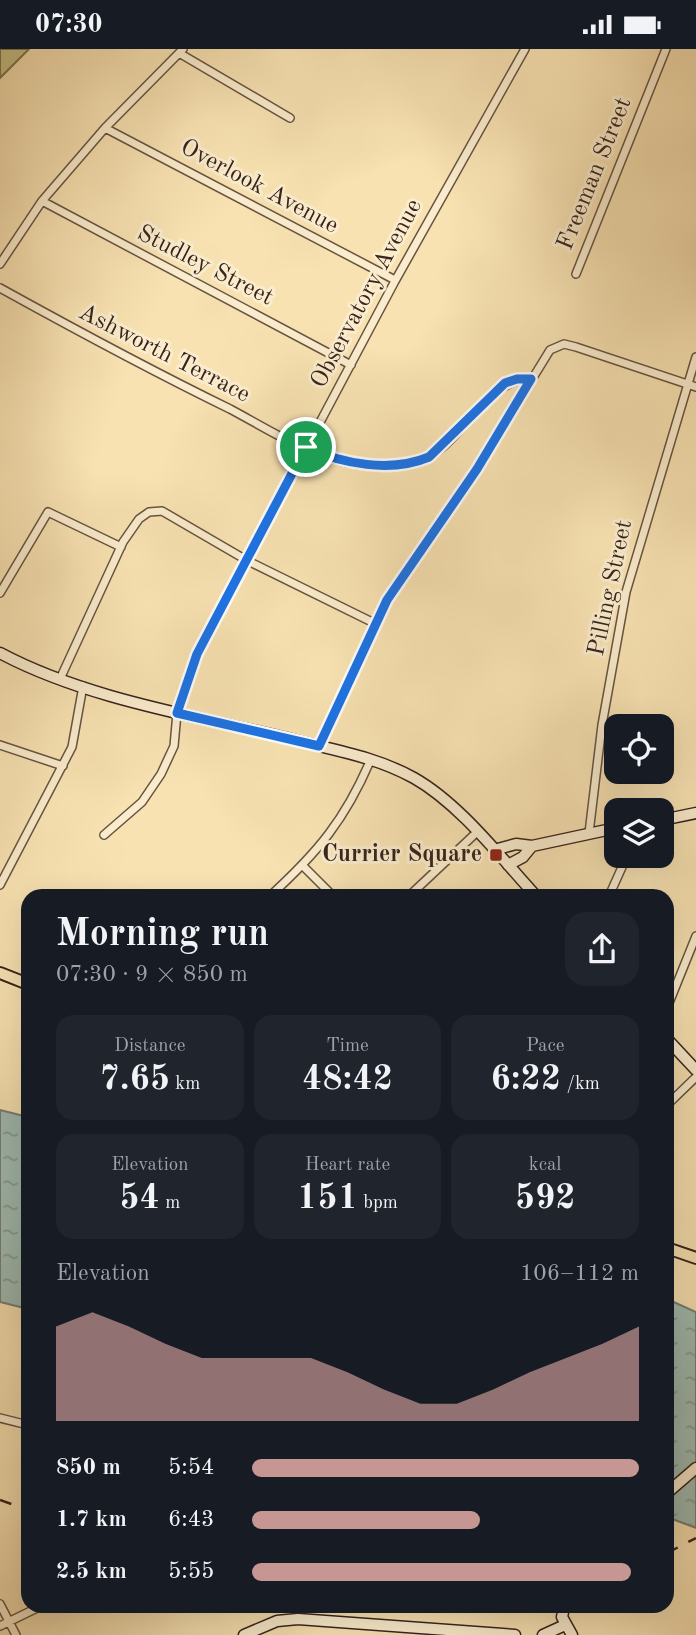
<!DOCTYPE html>
<html lang="en">
<head>
<meta charset="utf-8">
<style>
	:root { --surface:#171b24; --page:#20242c; --text:#f1f3f6; --muted:#9ea1a6; --accent:#c59692 }
	body { margin:0; font-family:"Old Standard TT",serif; background:var(--page); color:var(--text); height:100vh; display:flex; flex-direction:column; font-size:26px; white-space:nowrap }
	* { box-sizing:border-box; margin:0 }
	p { font-size:23px; color:var(--muted) }
	.icon { flex:none; width:38px; height:38px; fill:none; stroke:currentColor; stroke-width:2; stroke-linecap:round; stroke-linejoin:round }
	.map { position:relative; flex:1; overflow:hidden }
	.drawer { position:absolute; left:21px; top:840px; width:653px; height:724px; display:flex; flex-direction:column; background:var(--surface); border-radius:21px; box-shadow:0 7px 28px #0002 }
	.drawer>* { flex:none }
	.tools { position:absolute; left:604px; top:665px; display:grid; gap:14px }
	.tools a { display:grid; place-items:center; width:70px; height:70px; border-radius:14px; background:var(--surface); box-shadow:0 7px 28px #0002; font-size:35px }
	.pin { position:absolute; display:grid; place-items:center; width:60px; height:60px; color:#fff; margin:-30px; border:4px solid #fff; border-radius:50%; box-shadow:0 2px 7px #0007 }
	.round { display:grid; place-items:center; flex:none; width:74px; height:74px; border-radius:21px; background:var(--page) }
	.head { display:flex; align-items:center; justify-content:space-between; height:119px; padding:0 35px }
	h1 { font-size:38px; font-weight:700; line-height:52px }
	.figures { display:grid; grid-template-columns:repeat(3,1fr); gap:10px; height:119px; padding:7px 35px }
	.figures div { display:grid; align-content:center; border-radius:18px; background:var(--page); text-align:center }
	.figures b { font-size:35px; font-weight:700 }
	.figures small { font-size:19px; font-weight:400 }
	.figures p { font-size:19px }
	.chart { height:196px; padding:14px 35px }
	.chart p { display:flex; justify-content:space-between }
	.chart svg { width:100%; height:126px; margin-top:7px; fill:var(--accent); opacity:.7 }
	ul { padding:0 35px; list-style:none; font-size:23px }
	li { display:grid; grid-template-columns:112px 84px 1fr; align-items:center; height:52px }
	li i { height:18px; border-radius:9px; background:var(--accent) }
	.status { display:flex; justify-content:space-between; align-items:center; height:49px; padding:0 35px; background:var(--surface); direction:ltr }
	.status svg { height:19px; fill:currentColor }
	.map>svg:first-child { display:block }
	.green { fill:#c5c187; stroke:#7e7252; stroke-width:2 }
	.water { fill:url(#water-ripples); stroke:#757f77; stroke-width:2 }
	.lines { fill:none; stroke-linecap:round; stroke-linejoin:round }
	.street-casing { stroke:#665442; stroke-width:10 }
	.secondary-casing { stroke:#36241d; stroke-width:13 }
	.primary-casing { stroke:#36241d; stroke-width:14 }
	.street { stroke:#faeccd; stroke-width:7 }
	.secondary { stroke:#faeccd; stroke-width:10 }
	.primary { stroke:#f8e2b2; stroke-width:10 }
	.rail { stroke:#36241d; stroke-width:2.5; stroke-dasharray:12 12; stroke-linecap:butt }
	.route-casing { stroke:#fff; stroke-width:14 }
	.route { stroke:#1a73e8; stroke-width:9 }
	.poi-dot { fill:#8f2418; stroke:#faeccd; stroke-width:2.5 }
	.labels { text-anchor:middle; dominant-baseline:central; stroke-width:6; stroke-linejoin:round; paint-order:stroke }
	.street-label { font-size:24px; fill:#36241d; stroke:#faeccd }
	.poi-label { font-size:24px; font-weight:bold; fill:#36241d; stroke:#faeccd; text-anchor:end }
</style>
</head>
<body>
<div class="status"><b>07:30</b><svg viewBox="0 0 49 12"><path d="M0 12V9h3v3zM5 12V6h3v6zM10 12V3h3v9zM15 12V0h3v12zM26 1h20v11H26zM47 4h2v5h-2z"/></svg></div>
<div class="map">
<svg width="696" height="1586" viewBox="0 0 696 1586">
	<defs>
		<pattern id="water-ripples" width="26" height="14" patternUnits="userSpaceOnUse" patternTransform="scale(1.75)"><rect width="26" height="14" fill="#9fbcb3"/><path d="M2 4q2-2 4 0t4 0M15 11q2-2 4 0t4 0" fill="none" stroke="#829991"/></pattern>
	</defs>
	<rect width="100%" height="100%" fill="#f8e2b2"/>
	<filter id="stains"><feTurbulence type="fractalNoise" baseFrequency=".00286" numOctaves="4"/><feColorMatrix values="0 0 0 0 .2 0 0 0 0 .09 0 0 0 0 .02 0 0 0 .5 -.17"/></filter>
	<radialGradient id="worn" r=".72"><stop offset=".6" stop-color="#630" stop-opacity="0"/><stop offset="1" stop-color="#630" stop-opacity=".3"/></radialGradient>
	<path class="green" d="M0,0H29L0,29Z"/>
	<path class="water" d="M0,1061L28,1068V1260L0,1253Z
		M667,1250L696,1263V1479L667,1468Z"/>
	<g class="lines">
		<g class="street-casing">
			<path id="street" d="M179,4L290,69
				M105,79L395,231
				M42,152L351,316
				M0,215L42,152L105,79L183,0
				M576,225L666,0
				M0,239C76,281 152,322 230,360C262,377 295,398 330,409C352,417 391,420 414,414C462,402 479,331 531,330
				M0,544L48,463L121,498
				M60,630L123,493L139,470L149,463L162,462L248,512L374,574
				M0,696L63,717
				M319,697L387,551L477,420L550,301L564,295L576,298L696,338
				M589,784L602,676L626,543L696,308
				M104,786L142,753L161,725L174,697L177,664L197,605L395,232L525,0
				M303,817L333,847
				M0,836L72,698L83,637
				M270,847C318,803 345,771 371,710
				M409,847L476,784
				M609,847L627,807
				M667,959L696,887
				M667,1056L696,1028
				M0,1369L28,1376
				M0,1555L16,1586
				M0,1577L39,1558"/>
		</g>
		<g class="secondary-casing">
			<path id="secondary" d="M0,604C88,651 202,668 299,692C339,702 378,709 414,729C460,755 501,809 536,847
				M662,771L696,764
				M494,801L516,795L532,797L616,779
				M508,816L523,808L532,797
				M667,990L696,1021
				M667,1444L696,1419
				M564,1558L562,1568L572,1586
				M244,1586L277,1572L298,1570L515,1586
				M543,1586L565,1576"/>
		</g>
		<g class="primary-casing">
			<path id="primary" d="M0,924L28,935
				M667,1199L696,1209"/>
		</g>
		<use href="#street" class="street"/>
		<use href="#secondary" class="secondary"/>
		<use href="#primary" class="primary"/>
		<path class="rail" d="M0,1451L28,1461
			M667,1504L696,1489
			M431,1558H513"/>
	</g>
	<g class="lines">
		<g class="route-casing">
			<path id="route" d="M517,330H531L477,420L387,551L319,697L177,664L197,605L306,398C342,415 391,424 429,408L505,334Z"/>
		</g>
		<use href="#route" class="route"/>
	</g>
	<rect class="poi-dot" x="489" y="799" width="14" height="14" rx="3.5"/>
	<g class="labels">
		<g class="street-label">
			<text transform="translate(595 125) rotate(-68)">Freeman Street</text>
			<text transform="translate(259 138) rotate(28)">Overlook Avenue</text>
			<text transform="translate(205 217) rotate(27)">Studley Street</text>
			<text transform="translate(367 245) rotate(-62)">Observatory Avenue</text>
			<text transform="translate(164 305) rotate(27)">Ashworth Terrace</text>
			<text transform="translate(611 539) rotate(-78)">Pilling Street</text>
		</g>
		<g class="poi-label">
			<text x="482" y="806">Currier Square</text>
		</g>
	</g>
	<rect width="100%" height="100%" filter="url(#stains)"/>
	<rect width="100%" height="100%" fill="url(#worn)"/>
</svg>
<div class="tools">
<a><svg class="icon" aria-label="locate" viewBox="0 0 24 24"><circle cx="12" cy="12" r="6"/><path d="M12 2v4M12 18v4M2 12h4M18 12h4"/></svg></a>
<a><svg class="icon" aria-label="layers" viewBox="0 0 24 24"><path d="M12 4l9 5-9 5-9-5zM3 14l9 5 9-5"/></svg></a>
</div>
<div class="pin" style="left:306px;top:398px;background:#1e9e55"><svg class="icon" aria-label="arrive" viewBox="0 0 24 24"><path d="M6 21V4h12l-3 4 3 4H6"/></svg></div>
<section class="drawer">
<div class="head"><div><h1>Morning run</h1><p>07:30 · 9 × 850 m</p></div><a class="round"><svg class="icon" aria-label="share" viewBox="0 0 24 24"><path d="M12 15V3M7 8l5-5 5 5M5 13v7h14v-7"/></svg></a></div>
<div class="figures">
<div><p>Distance</p><b>7.65<small> km</small></b></div>
<div><p>Time</p><b>48:42</b></div>
<div><p>Pace</p><b>6:22<small> /km</small></b></div>
</div>
<div class="figures">
<div><p>Elevation</p><b>54<small> m</small></b></div>
<div><p>Heart rate</p><b>151<small> bpm</small></b></div>
<div><p>kcal</p><b>592</b></div>
</div>
<div class="chart"><p><span>Elevation</span>106–112 m</p>
<svg viewBox="0 0 160 44" preserveAspectRatio="none"><path d="M0 44V11L10 6L20 11L30 17L40 22L50 22L60 22L70 22L80 27L90 33L100 38L110 38L120 33L130 27L140 22L150 17L160 11V44z"/></svg>
</div>
<ul>
<li><b>850 m</b>5:54<i style="width:100%"></i></li>
<li><b>1.7 km</b>6:43<i style="width:59%"></i></li>
<li><b>2.5 km</b>5:55<i style="width:98%"></i></li>
</ul>
</section>
</div>
</body>
</html>
